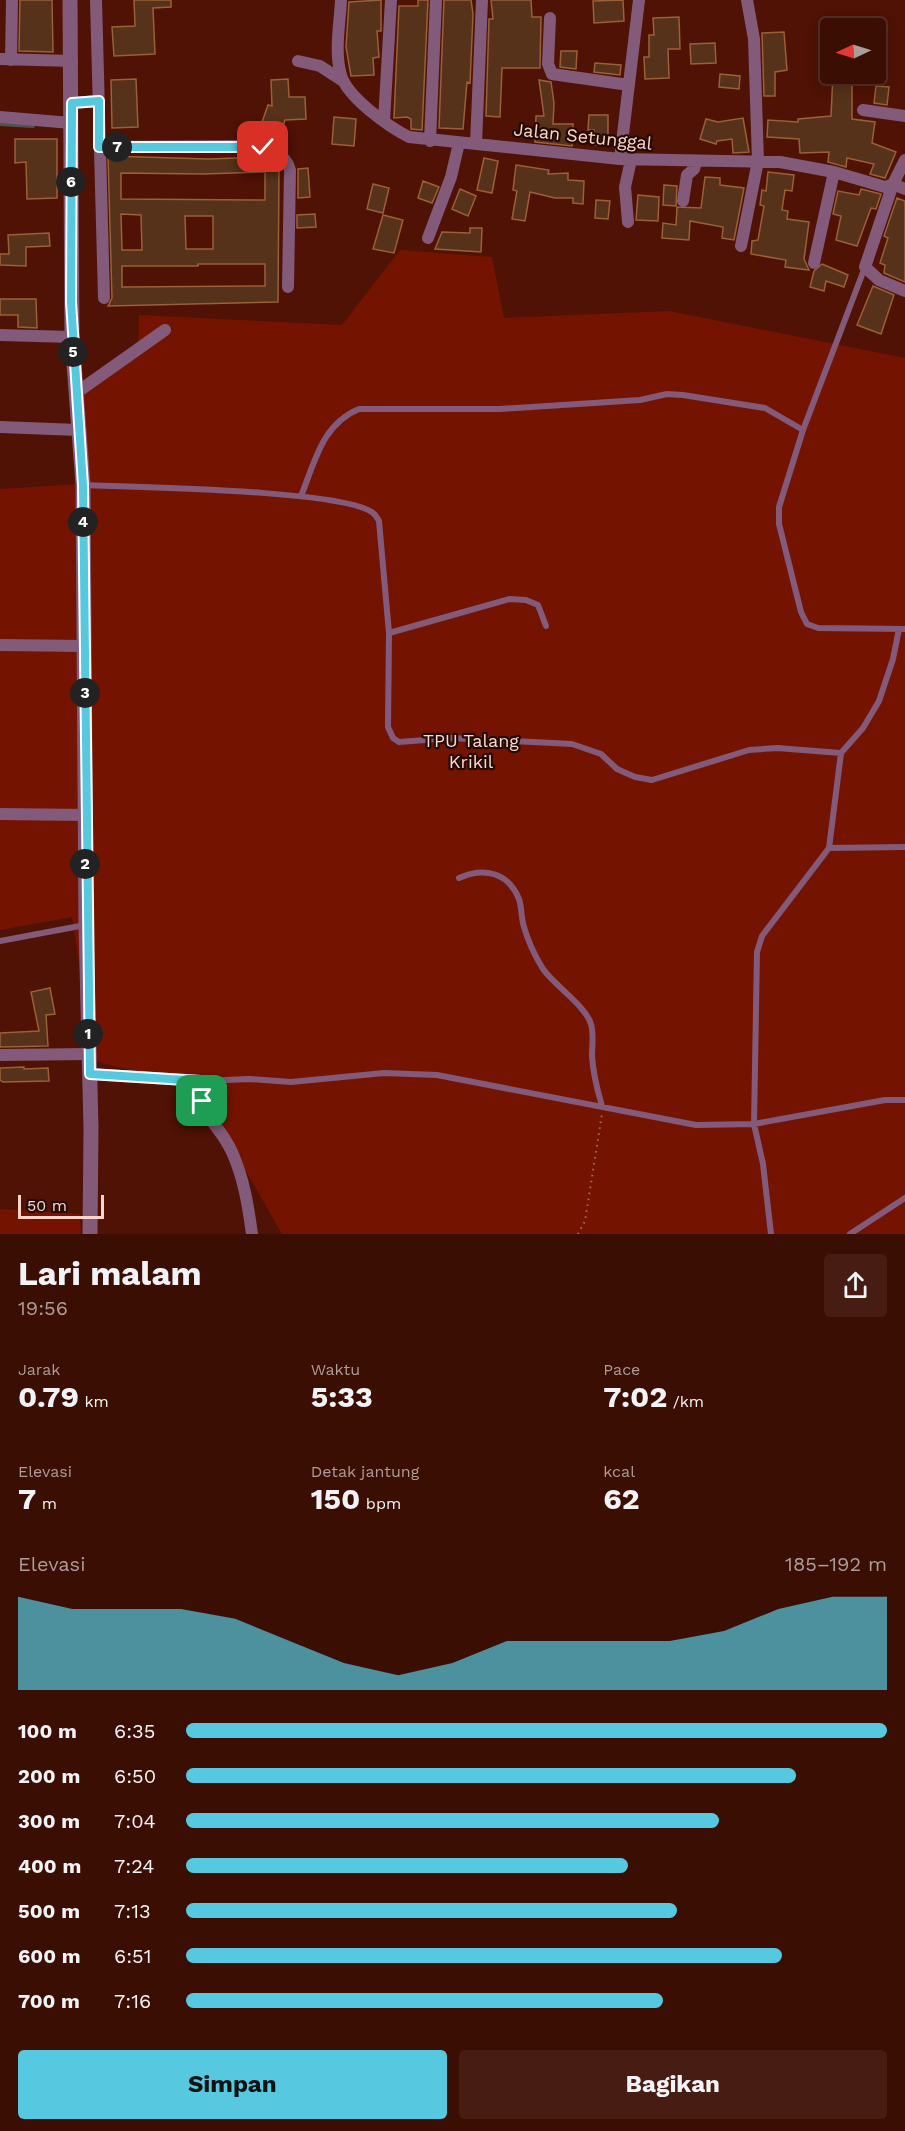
<!DOCTYPE html>
<html lang="id">
<head>
<meta charset="utf-8">
<style>
	:root { --surface:#3b0e04; --page:#461c13; --text:#f1f3f6; --muted:#ac9c9a; --line:#542e26; --accent:#56c9e1 }
	body { margin:0; font-family:"Work Sans",sans-serif; background:var(--page); color:var(--text); height:100vh; display:flex; flex-direction:column; font-size:22px; white-space:nowrap }
	* { box-sizing:border-box; margin:0 }
	p { font-size:20px; color:var(--muted) }
	.icon { flex:none; width:33px; height:33px; fill:none; stroke:currentColor; stroke-width:2; stroke-linecap:round; stroke-linejoin:round }
	.map { position:relative; height:1234px; overflow:hidden }
	.drawer { display:flex; flex-direction:column; background:var(--surface); flex:1 }
	.drawer>* { flex:none }
	.needle { width:39px; rotate:266deg }
	.tools { position:absolute; left:820px; top:18px; display:grid; gap:12px }
	.tools a { display:grid; place-items:center; width:66px; height:66px; border-radius:6px; background:var(--surface); box-shadow:0 3px 15px #0003,0 0 0 2px var(--line); font-size:30px }
	.scale { position:absolute; left:18px; bottom:15px; width:86px; box-sizing:border-box; padding-left:6px; border:3px solid #fbd4ca; border-top:0; font-size:16px; line-height:21px; white-space:nowrap; color:#fbd4ca; -webkit-text-stroke:4px #240a05; paint-order:stroke }
	.pin { position:absolute; display:grid; place-items:center; width:51px; height:51px; color:#fff; margin:-26px; border-radius:12px; box-shadow:0 3px 9px #0006 }
	.km { position:absolute; width:30px; height:30px; margin:-15px; border-radius:50%; background:#222; color:#fff; font-size:16px; line-height:30px; text-align:center }
	.round { display:grid; place-items:center; flex:none; width:63px; height:63px; border-radius:6px; background:var(--page) }
	.headline { display:flex; align-items:center; justify-content:space-between; height:102px; padding:0 18px }
	h1 { font-size:33px; font-weight:700; line-height:45px }
	.metrics { display:grid; grid-template-columns:repeat(3,1fr); gap:9px; height:102px; padding:6px 18px }
	.metrics div { display:grid; align-content:center }
	.metrics b { font-size:30px; font-weight:700 }
	.metrics small { font-size:16px; font-weight:400 }
	.metrics p { font-size:16px }
	.chart { height:168px; padding:12px 18px }
	.chart p { display:flex; justify-content:space-between }
	.chart svg { width:100%; height:108px; margin-top:6px; fill:var(--accent); opacity:.7 }
	.cta { display:flex; gap:12px; margin-top:auto; padding:12px 18px }
	.cta a { flex:1; height:69px; border-radius:6px; background:var(--accent); color:#111; font-size:24px; font-weight:700; line-height:69px; text-align:center }
	.cta a+a { background:var(--page); color:var(--text) }
	ul { padding:0 18px; list-style:none; font-size:20px }
	li { display:grid; grid-template-columns:96px 72px 1fr; align-items:center; height:45px }
	li i { height:15px; border-radius:8px; background:var(--accent) }
	.map>svg:first-child { display:block }
	.green { fill:#741400 }
	.lines { fill:none; stroke-linecap:round; stroke-linejoin:round }
	.stream { stroke:#4d5252; stroke-width:4 }
	.building { fill:#553219; stroke:#9a6038; stroke-width:1.5; fill-rule:evenodd }
	.path { stroke:#a16e63; stroke-width:2; stroke-dasharray:1.5 4.5; stroke-linecap:butt }
	.service { stroke:#835a7a; stroke-width:6 }
	.minor { stroke:#835a7a; stroke-width:12 }
	.tertiary { stroke:#835a7a; stroke-width:15 }
	.route-casing { stroke:#fff; stroke-width:12 }
	.route { stroke:#56c9e1; stroke-width:8 }
	.labels { text-anchor:middle; dominant-baseline:central; stroke-width:4.5; stroke-linejoin:round; paint-order:stroke }
	.street-label { font-size:18px; fill:#fbd4ca; stroke:#240a05 }
	.park-label { font-size:18px; fill:#f9d9d1; stroke:#240a05 }
</style>
</head>
<body>
<div class="map">
<svg width="905" height="1234" viewBox="0 0 905 1234">
	<rect width="100%" height="100%" fill="#4f1205"/>
	<path class="green" d="M400,250L492,257L504,318L669,311L905,358V1234H282L198,1087L94,1061L72,917L0,930V489L79,484L82,395L138,351L139,315L342,325Z
		M0,1209L80,1214L81,1234H0Z"/>
	<g class="lines">
		<path class="stream" d="M0,124L33,126"/>
	</g>
	<path class="building" d="M20,0H52L53,52L19,51Z
		M134,0H171V7L153,8L155,54L114,56L112,27L135,26Z
		M381,0V31H377L379,57L373,58L374,75L351,76L346,47L349,2Z
		M418,0H428L422,130L411,129V119L407,117L394,118L399,6H418Z
		M444,0H471L473,14L470,83L467,82L463,129L439,128Z
		M491,0H531L532,17H541L540,68H502L500,117L486,116L489,19H493Z
		M623,0L624,21L594,23L593,1Z
		M679,17L680,49H668L669,78L645,79L644,57H649V35H654L653,18Z
		M784,32L787,70L775,72V96H764L762,33Z
		M715,43L716,63L691,64L690,44Z
		M561,51H577L576,69L560,67Z
		M595,63L621,65L620,75L594,72Z
		M720,74L740,76L739,89L719,87Z
		M833,74H852V119L875,122L872,143L896,152L885,178L870,174L874,164L847,158L846,167L828,162L829,152L800,153L799,139L767,137L768,120L798,122V119L831,116Z
		M136,79L138,127L112,128L111,80Z
		M288,79L289,97H305L306,119L285,120L283,126H279V134L260,128L268,105L272,106L271,80Z
		M539,80L551,82L554,103L553,124H573L572,146L535,142L536,116H544Z
		M876,86L889,87L887,105L874,103Z
		M589,115H608V145H594V130H588Z
		M334,117L356,119L354,146L332,144Z
		M743,118L749,152L733,153L732,139L717,141L716,144L700,139L706,119L718,122Z
		M15,139H57V198L27,199L26,162L15,163Z
		M108,156L209,159L263,157V172L203,174L121,173V199L265,200V169H279L278,302L108,306L112,298ZM121,214L141,215L142,250H122ZM185,216H213V249H186ZM198,264H265V286L122,287V266H198Z
		M484,158L498,161L492,193L477,190Z
		M516,165L549,170L548,174L568,173V180L584,181L583,204L573,203V198H555L530,192L525,221L512,219L517,191L513,190Z
		M308,168L310,197L298,198V169Z
		M768,172L794,175L792,191L785,190L782,210L788,211L787,219L809,222L804,259L809,270L785,267L786,260L751,254L752,241L758,240L764,206L760,205L762,190L766,191Z
		M705,177L720,178V185L744,188L734,240L722,238L723,227L690,221L689,240L662,238L663,223L676,225L677,207L701,208Z
		M423,181L439,187L432,203L418,198Z
		M373,184L389,188L383,213L367,209Z
		M664,185L677,186L676,206L663,205Z
		M460,189L476,196L468,216L452,209Z
		M861,189L881,194L876,209L871,208L857,246L836,240L841,216L833,214L838,191L859,195Z
		M638,195L659,197L658,221L636,220Z
		M897,198L905,201V282L884,273L885,265L880,263L888,238L884,236Z
		M596,200L610,201L608,219L595,218Z
		M315,214L316,227L297,228V215Z
		M383,215L403,220L394,253L373,249Z
		M470,228H482L481,252L435,249L442,232L470,233Z
		M49,233L50,246L26,247V266L0,265V254H9L8,235Z
		M822,264L848,275L844,287L826,281L824,291L810,287L814,271Z
		M873,286L894,295L881,334L857,325Z
		M0,299H36L37,328L18,327V315H0Z
		M50,988L55,1014L46,1015L48,1046L0,1047V1033L39,1031L31,992Z
		M24,1067V1069L48,1068L49,1081L3,1082L0,1080V1068Z"/>
	<g class="lines">
		<path class="path" d="M578,1234L585,1221L602,1114"/>
		<path class="service" d="M865,267L803,430L779,507V524L801,612L807,624L818,628L905,629
			M85,485C132,487 346,490 373,513C376,515 377,518 379,521L389,633L388,727L393,738L399,742L452,738L572,744L601,754L617,769L635,777L652,780L749,750L777,748L841,753
			M301,496C315,462 322,424 359,409H500L640,400L667,394L683,395L765,408L803,430
			M389,633L510,599L526,600L538,605L546,626
			M829,848L905,847
			M459,878C484,867 508,872 519,899C522,908 521,918 524,927C528,941 535,956 543,969C555,986 585,1005 591,1024C594,1034 592,1045 592,1056C593,1073 597,1089 602,1106
			M0,941L85,925
			M201,1081L249,1079L291,1082L384,1073L437,1075L696,1125L754,1124L885,1100H905
			M771,1234L763,1164L754,1124L757,952L762,936L829,848L841,753L863,728L879,701L893,659L899,629
			M850,1234L905,1198"/>
		<path class="minor" d="M96,0L104,298
			M341,0C340,23 334,52 341,75C347,97 389,127 409,137L620,159L780,162L834,172L885,187L893,184L905,160
			M550,18L548,64L552,74L629,85
			M0,59L72,61
			M11,60L12,0
			M298,61L320,66L343,81
			M72,103L99,101
			M863,110L905,116
			M0,117L71,123
			M384,121L391,0
			M430,141L436,0
			M476,144L482,0
			M99,147L251,146C267,147 286,153 290,170L288,287
			M620,159L639,0
			M905,189L893,184L865,267L879,280L905,291
			M683,201L687,175L694,169L696,162
			M628,222L625,187L631,160
			M428,238L451,177L459,143
			M741,246L758,161L754,39L747,0
			M814,263L834,172
			M0,335L72,337
			M76,393L165,330
			M0,427L78,430
			M0,645L84,646
			M0,814L85,815
			M0,1055L89,1054
			M90,1074L201,1081C203,1124 217,1120 232,1152C244,1179 248,1205 252,1234"/>
		<path class="tertiary" d="M70,0L72,337L83,485L86,925L91,1128L90,1234"/>
	</g>
	<g class="lines">
		<g class="route-casing">
			<path id="route" d="M202,1101L201,1081L90,1074L83,485L71,302L72,103L99,101V147H263"/>
		</g>
		<use href="#route" class="route"/>
	</g>
	<g class="labels">
		<g class="street-label">
			<text transform="translate(583 136) rotate(6)">Jalan Setunggal</text>
		</g>
		<g class="park-label">
			<text x="471" y="740">TPU Talang<tspan x="471" dy="21">Krikil</tspan></text>
		</g>
	</g>
</svg>
<div class="tools">
<a><svg class="needle" viewBox="-14 -14 28 28"><path d="M0-13l5 13h-10z" fill="#e53935"/><path d="M0 13l5-13h-10z" fill="#ac9c9a"/></svg></a>
</div>
<div class="scale">50 m</div>
<div class="pin" style="left:202px;top:1101px;background:#1e9e55"><svg class="icon" aria-label="arrive" viewBox="0 0 24 24"><path d="M6 21V4h12l-3 4 3 4H6"/></svg></div>
<div class="pin" style="left:263px;top:147px;background:#d93025"><svg class="icon" aria-label="check" viewBox="0 0 24 24"><path d="M5 12l5 5 9-10"/></svg></div>
<b class="km" style="left:88px;top:1034px">1</b>
<b class="km" style="left:85px;top:864px">2</b>
<b class="km" style="left:85px;top:693px">3</b>
<b class="km" style="left:83px;top:522px">4</b>
<b class="km" style="left:73px;top:352px">5</b>
<b class="km" style="left:71px;top:182px">6</b>
<b class="km" style="left:117px;top:147px">7</b>
</div>
<section class="drawer">
<div class="headline"><div><h1>Lari malam</h1><p>19:56</p></div><a class="round"><svg class="icon" aria-label="share" viewBox="0 0 24 24"><path d="M12 15V3M7 8l5-5 5 5M5 13v7h14v-7"/></svg></a></div>
<div class="metrics">
<div><p>Jarak</p><b>0.79<small> km</small></b></div>
<div><p>Waktu</p><b>5:33</b></div>
<div><p>Pace</p><b>7:02<small> /km</small></b></div>
</div>
<div class="metrics">
<div><p>Elevasi</p><b>7<small> m</small></b></div>
<div><p>Detak jantung</p><b>150<small> bpm</small></b></div>
<div><p>kcal</p><b>62</b></div>
</div>
<div class="chart"><p><span>Elevasi</span>185–192 m</p>
<svg viewBox="0 0 160 44" preserveAspectRatio="none"><path d="M0 44V6L10 11L20 11L30 11L40 15L50 24L60 33L70 38L80 33L90 24L100 24L110 24L120 24L130 20L140 11L150 6L160 6V44z"/></svg>
</div>
<ul>
<li><b>100 m</b>6:35<i style="width:100%"></i></li>
<li><b>200 m</b>6:50<i style="width:87%"></i></li>
<li><b>300 m</b>7:04<i style="width:76%"></i></li>
<li><b>400 m</b>7:24<i style="width:63%"></i></li>
<li><b>500 m</b>7:13<i style="width:70%"></i></li>
<li><b>600 m</b>6:51<i style="width:85%"></i></li>
<li><b>700 m</b>7:16<i style="width:68%"></i></li>
</ul>
<div class="cta"><a>Simpan</a><a>Bagikan</a></div>
</section>
</body>
</html>
